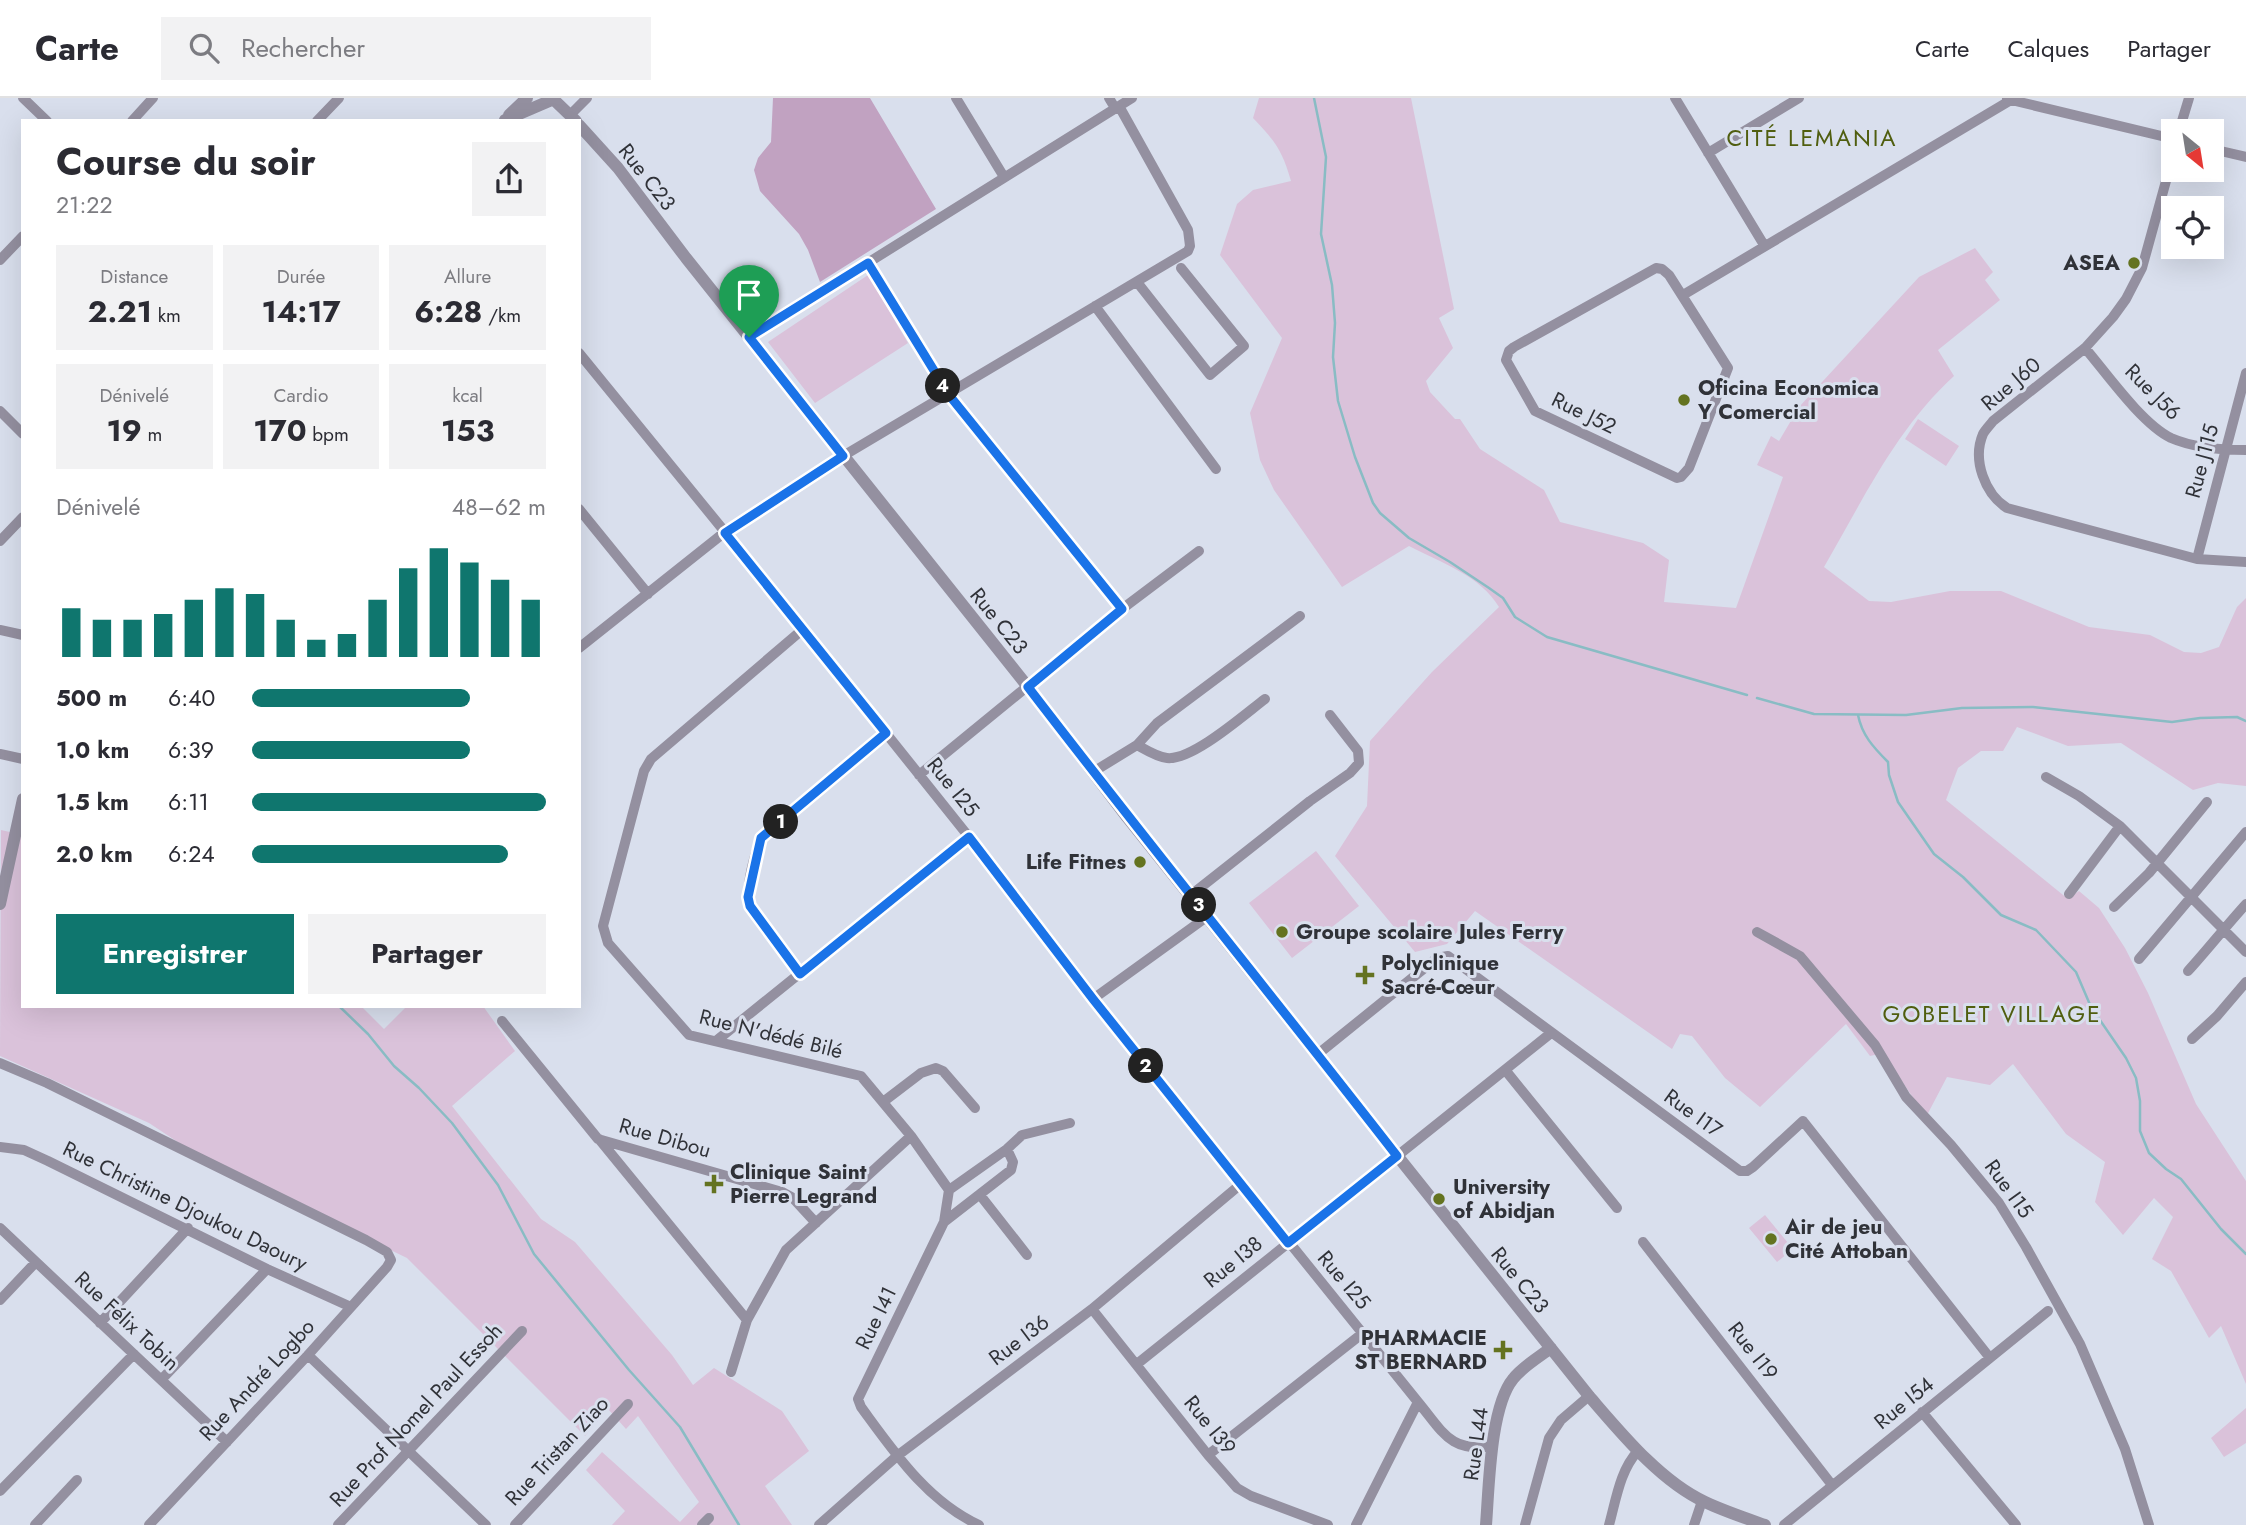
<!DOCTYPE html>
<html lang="fr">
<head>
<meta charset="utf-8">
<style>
	:root { --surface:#fff; --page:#f2f2f3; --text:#2b2b33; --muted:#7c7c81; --line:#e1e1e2; --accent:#0f766e }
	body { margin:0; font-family:Jost,sans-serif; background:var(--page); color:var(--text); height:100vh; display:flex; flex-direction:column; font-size:26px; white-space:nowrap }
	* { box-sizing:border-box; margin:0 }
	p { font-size:23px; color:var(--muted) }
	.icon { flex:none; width:38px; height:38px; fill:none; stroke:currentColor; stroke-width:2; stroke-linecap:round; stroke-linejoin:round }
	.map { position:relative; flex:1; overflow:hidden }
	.side { position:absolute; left:21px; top:21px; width:560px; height:889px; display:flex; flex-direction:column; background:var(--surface); border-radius:0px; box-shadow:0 7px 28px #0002 }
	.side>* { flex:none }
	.needle { width:46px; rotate:150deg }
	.fabs { position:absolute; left:2161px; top:21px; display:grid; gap:14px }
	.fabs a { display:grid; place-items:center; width:63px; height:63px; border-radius:0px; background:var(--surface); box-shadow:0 7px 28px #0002; font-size:35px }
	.pin { position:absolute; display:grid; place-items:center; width:60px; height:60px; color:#fff; margin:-72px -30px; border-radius:50% 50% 50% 0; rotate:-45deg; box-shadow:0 0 7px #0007 }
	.pin .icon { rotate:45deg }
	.km { position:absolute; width:35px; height:35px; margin:-18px; border-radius:50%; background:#222; color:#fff; font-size:19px; line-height:35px; text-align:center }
	.round { display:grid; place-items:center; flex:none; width:74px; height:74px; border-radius:0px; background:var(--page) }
	.headline { display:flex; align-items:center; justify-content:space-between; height:119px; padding:0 35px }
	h1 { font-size:38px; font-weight:700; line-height:52px }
	.metrics { display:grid; grid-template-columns:repeat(3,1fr); gap:10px; height:119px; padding:7px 35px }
	.metrics div { display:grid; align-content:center; border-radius:0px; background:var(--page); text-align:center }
	.metrics b { font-size:30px; font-weight:700 }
	.metrics small { font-size:19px; font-weight:400 }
	.metrics p { font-size:19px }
	.chart { height:196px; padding:14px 35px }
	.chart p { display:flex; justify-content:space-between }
	.chart svg { width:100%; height:126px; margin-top:7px; stroke:var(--accent); stroke-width:6 }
	.button { display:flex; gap:14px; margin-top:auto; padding:14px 35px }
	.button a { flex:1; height:80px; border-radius:0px; background:var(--accent); color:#fff; font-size:28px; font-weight:700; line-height:80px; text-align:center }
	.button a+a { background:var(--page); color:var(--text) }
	ul { padding:0 35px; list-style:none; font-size:23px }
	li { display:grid; grid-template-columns:112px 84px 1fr; align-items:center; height:52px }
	li i { height:18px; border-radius:9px; background:var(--accent) }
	header { display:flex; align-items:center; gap:42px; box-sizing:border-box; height:98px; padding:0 35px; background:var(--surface); border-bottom:2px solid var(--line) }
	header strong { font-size:33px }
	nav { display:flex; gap:38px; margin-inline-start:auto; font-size:24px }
	.search { width:490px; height:63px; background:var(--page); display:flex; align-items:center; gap:18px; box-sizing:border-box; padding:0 24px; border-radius:0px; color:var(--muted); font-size:26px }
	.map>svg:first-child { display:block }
	.green { fill:#dac2da }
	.forest { fill:#c1a2c1 }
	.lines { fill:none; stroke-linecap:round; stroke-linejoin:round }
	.stream { stroke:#89bcc4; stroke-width:2.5 }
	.minor { stroke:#9490a0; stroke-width:10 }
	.tertiary { stroke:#9490a0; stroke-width:12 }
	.route-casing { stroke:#fff; stroke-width:14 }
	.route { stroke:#1a73e8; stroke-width:9 }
	.poi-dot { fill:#647320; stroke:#d9dfed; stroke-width:2.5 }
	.labels { text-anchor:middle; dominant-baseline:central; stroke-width:6; stroke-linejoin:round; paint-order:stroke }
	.street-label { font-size:21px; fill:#303238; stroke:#d9dfed }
	.poi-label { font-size:21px; font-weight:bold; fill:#303238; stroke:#d9dfed; text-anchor:start }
	.neighbourhood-label { font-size:23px; letter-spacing:2px; fill:#505e0f; stroke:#d9dfed }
</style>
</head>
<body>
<header>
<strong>Carte</strong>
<div class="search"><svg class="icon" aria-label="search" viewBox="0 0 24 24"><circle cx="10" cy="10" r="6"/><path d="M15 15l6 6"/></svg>Rechercher</div>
<nav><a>Carte</a><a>Calques</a><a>Partager</a></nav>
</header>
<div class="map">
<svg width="2246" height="1427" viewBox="0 0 2246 1427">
	<rect width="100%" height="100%" fill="#d9dfed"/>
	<path class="green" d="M1259,0H1411L1454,211L1439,220L1453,250L1426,283L1430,294L1455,321H1460L1480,351L1544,392L1560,424L1643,445L1669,462L1664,504L1736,510L1783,379L1757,367L1771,338L1779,343L1799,309L1919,179L1975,150L1993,174L1985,182L2000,202L1938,252L1954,278C1896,331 1863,402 1824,469L1869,503L1891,504L1950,493H2001L2089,529L2150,537L2184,554L2201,555L2219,549L2237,509L2246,500V688L2218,685L2193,692L2121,645L2068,648L2017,629L2003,653H1981L1958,670L1946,702L2068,801L2079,793L2099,810L2125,850L2148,895L2196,1006L2246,1083V1286L2221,1228L2209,1240L2171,1173L2152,1161L2173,1119L2154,1100L2123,1137L2095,1104L2105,1064L2066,1036L2013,966L1990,987L1947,979L1926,1019L1883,955L1870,958L1846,926L1760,1009L1725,980L1692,938L1680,936L1672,951L1475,813L1447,846L1415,854L1335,758L1367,708L1370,643L1432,574L1499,509C1481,478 1440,464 1409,448L1342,489L1274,392L1260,362L1250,315L1282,240L1220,157L1237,106L1253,92L1291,83C1282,52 1275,43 1253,20Z
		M868,177L908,245L815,305L768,244Z
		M1918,321L1959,348L1946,368L1905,341Z
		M1,732L23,737V908H361L384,931L407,908H483L515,953L452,1008L541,1121L575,1144L672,1257L693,1287L714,1270L782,1313L809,1353L765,1388L792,1427H612L625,1413L586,1372L602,1354L680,1424L699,1404L638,1318L626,1331L608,1311L585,1338L407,1160L205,1062L149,1025L0,958Z
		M1316,753L1359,808L1292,860L1249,805Z
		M1765,1117L1793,1151L1777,1164L1749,1130Z
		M2246,1310V1345L2224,1359L2211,1340Z"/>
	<path class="forest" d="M773,0H870L936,111L820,184L808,152L799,136L760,93L754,72L758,60L771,44Z"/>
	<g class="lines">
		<path class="stream" d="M1314,0L1326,59L1321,136L1332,187L1335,225L1333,259L1338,303L1355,359L1373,405L1380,415L1409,440L1450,464L1489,490L1503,500L1515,519L1547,539L1747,597
			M1757,600L1814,616L1906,617L1962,610L2033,609L2172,624L2200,620L2237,619L2246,623
			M1858,617C1862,637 1873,649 1888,664L1889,677L1898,704L1934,756L1963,779L2001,817L2036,832L2076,874L2091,909L2126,960L2136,980L2140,1003V1033L2149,1055L2166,1071L2181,1081L2221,1131L2246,1156
			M339,908L368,936L394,968L419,990L452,1025L498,1087L534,1156L629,1272L680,1329L739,1427"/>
		<path class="minor" d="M23,0L47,23
			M956,0L1004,79
			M1109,0L1115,10
			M1675,0L1764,147
			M2007,1L2174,41
			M570,17L587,0
			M132,23L153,0
			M317,23L339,0
			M2179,33L2189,0
			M2212,51L2246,59
			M2174,54L2142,170L2126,201L2113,219L2085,250L1993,323C1990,327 1985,332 1983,336C1972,362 1985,396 2007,410L2197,461L2246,464
			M1708,55L1799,0
			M0,162L23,138
			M868,165L949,297L1122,511
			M1656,170L1662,171L1669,177L1728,270L1689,370L1681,379L1677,380L1535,313L1506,262L1509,253L1514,249Z
			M1137,184L1210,277L1244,248L1181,170
			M1683,197L2011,2
			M1095,208L1216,371
			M749,239L1132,0
			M2085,250C2107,276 2142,326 2171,340C2194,350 2222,352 2246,352
			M579,255L725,434L969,739L1093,901L1418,1304C1443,1334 1450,1355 1493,1348
			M0,313L23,336
			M579,411L648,496
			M0,443L23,419
			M2197,461L2246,275
			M0,532L23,537
			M802,532L651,661L644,673L603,828L608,845L689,937L861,978L911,1038L949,1092L944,1124L858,1301L861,1309C894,1354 927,1403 979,1427
			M579,550L725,434L843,358L1188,153L1190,148L1188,132L1119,8
			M1137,647C1146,652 1157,659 1167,660C1192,663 1245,616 1265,601
			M0,656L23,661
			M1093,674L1137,647L1157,625L1300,518
			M919,677L1122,511L1199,453
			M2046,679L2079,698L2120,728L2246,854
			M2069,796L2120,728
			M1191,797L1310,703L1350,675L1359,665L1358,653L1330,617
			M2114,809L2149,775L2207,704
			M1757,834L1800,858L1875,947L1906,999L1951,1047L1999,1105L2026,1149L2080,1246L2125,1351L2149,1427
			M2139,861L2246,734
			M2188,873C2208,851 2226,828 2246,806
			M800,876L749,808C746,788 754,759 761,740L886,635
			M1093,901L1208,818
			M502,923L598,1041L782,1094L793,1100L816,1125
			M2192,941L2217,918L2246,884
			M716,943L969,739
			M1318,956L1437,860L1448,858L1740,1073H1747L1753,1069L1803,1023L1990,1260
			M0,965L47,985L366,1142L387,1154L391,1162L387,1169L308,1257L149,1427
			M1506,973L1617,1110
			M883,1004L921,975L936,970L943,973L975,1010
			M599,1041L747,1222
			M0,1049L24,1052L48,1063L267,1171L351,1209
			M949,1092L1007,1051L1022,1037L1070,1025
			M980,1097L1027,1157
			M944,1124L1011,1072L1013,1064L1007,1051
			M0,1130L227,1344
			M1643,1144L1832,1387
			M0,1202L36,1164
			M1092,1211L1208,1357L1237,1390L1251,1398L1328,1427
			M100,1225L188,1130
			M308,1257L486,1427
			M1137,1266L1551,935
			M731,1274L747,1222L786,1152L911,1038
			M161,1282L267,1171
			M1922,1314L2016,1427
			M1208,1357L1363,1235
			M0,1393L134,1256
			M35,1427L77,1382
			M338,1427L522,1233
			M515,1427L628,1306
			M702,1427L709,1420
			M819,1427L897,1358L1092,1211L1241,1086
			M1356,1427L1418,1304
			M1525,1427L1549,1340L1561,1322L1589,1298
			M1609,1427C1616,1402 1620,1372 1638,1353
			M1694,1427L1702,1403
			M1784,1427L2048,1213"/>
		<path class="tertiary" d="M552,0L576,23
			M509,17L527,0
			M505,22L554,1
			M579,27L618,70L686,160L1028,589L1127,719L1589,1298C1621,1335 1660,1383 1705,1404C1724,1413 1745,1420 1765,1427
			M0,806L23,701
			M1486,1427C1489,1390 1490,1309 1513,1281C1522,1269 1539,1259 1551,1250"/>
	</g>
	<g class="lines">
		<g class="route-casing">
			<path id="route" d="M868,165L949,297L1122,511L1028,589C1149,747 1275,901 1397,1058L1288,1145L1093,901L969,739L800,876L750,808L748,799L761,740L886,635L725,435L843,358L749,239Z"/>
		</g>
		<use href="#route" class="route"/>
	</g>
	<g class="poi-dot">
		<circle cx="2134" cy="165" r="7"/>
		<circle cx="1684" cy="302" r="7"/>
		<circle cx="1140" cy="764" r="7"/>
		<circle cx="1282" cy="834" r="7"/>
		<path d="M1361.5 866.5h7v7h7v7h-7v7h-7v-7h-7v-7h7z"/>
		<path d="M710.5 1075.5h7v7h7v7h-7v7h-7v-7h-7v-7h7z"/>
		<circle cx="1439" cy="1101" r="7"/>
		<circle cx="1771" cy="1141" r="7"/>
		<path d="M1499.5 1241.5h7v7h7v7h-7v7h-7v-7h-7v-7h7z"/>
	</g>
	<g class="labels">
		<g class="street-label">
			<text transform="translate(647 79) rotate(52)">Rue C23</text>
			<text transform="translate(2011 286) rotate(-40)">Rue J60</text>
			<text transform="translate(2153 294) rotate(45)">Rue J56</text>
			<text transform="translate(1584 315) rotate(26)">Rue J52</text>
			<text transform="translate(2202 363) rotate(-75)">Rue J115</text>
			<text transform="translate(999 523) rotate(51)">Rue C23</text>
			<text transform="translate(953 689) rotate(51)">Rue I25</text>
			<text transform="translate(771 936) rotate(14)">Rue N'dédé Bilé</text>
			<text transform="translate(1693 1015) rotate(36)">Rue I17</text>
			<text transform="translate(665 1040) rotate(16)">Rue Dibou</text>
			<text transform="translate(2009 1091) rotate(54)">Rue I15</text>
			<text transform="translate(185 1108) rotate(26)">Rue Christine Djoukou Daoury</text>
			<text transform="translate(1233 1164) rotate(-39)">Rue I38</text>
			<text transform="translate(1344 1182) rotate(50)">Rue I25</text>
			<text transform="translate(1520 1182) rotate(51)">Rue C23</text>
			<text transform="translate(876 1220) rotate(-64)">Rue I41</text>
			<text transform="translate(127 1223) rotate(43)">Rue Félix Tobin</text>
			<text transform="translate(1019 1242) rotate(-37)">Rue I36</text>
			<text transform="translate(1753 1253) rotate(52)">Rue I19</text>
			<text transform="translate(257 1282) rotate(-47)">Rue André Logbo</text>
			<text transform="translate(1904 1305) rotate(-39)">Rue I54</text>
			<text transform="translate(416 1317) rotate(-47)">Rue Prof Nomel Paul Essoh</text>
			<text transform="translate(1210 1327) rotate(51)">Rue I39</text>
			<text transform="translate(1476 1346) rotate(-82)">Rue L44</text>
			<text transform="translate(557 1353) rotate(-47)">Rue Tristan Ziao</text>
		</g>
		<g class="poi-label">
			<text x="2120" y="165" text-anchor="end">ASEA</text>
			<text x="1698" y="290">Oficina Economica<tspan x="1698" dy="24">Y Comercial</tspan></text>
			<text x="1126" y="764" text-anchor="end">Life Fitnes</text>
			<text x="1296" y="834">Groupe scolaire Jules Ferry</text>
			<text x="1381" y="865">Polyclinique<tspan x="1381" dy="24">Sacré-Cœur</tspan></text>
			<text x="730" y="1074">Clinique Saint<tspan x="730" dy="24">Pierre Legrand</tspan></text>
			<text x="1453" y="1089">University<tspan x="1453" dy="24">of Abidjan</tspan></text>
			<text x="1785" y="1129">Air de jeu<tspan x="1785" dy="24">Cité Attoban</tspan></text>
			<text x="1487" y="1240" text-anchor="end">PHARMACIE<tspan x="1487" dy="24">ST BERNARD</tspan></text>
		</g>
		<g class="neighbourhood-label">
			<text x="1812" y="40">CITÉ LEMANIA</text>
			<text x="1992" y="916">GOBELET VILLAGE</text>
		</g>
	</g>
</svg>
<div class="fabs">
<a><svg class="needle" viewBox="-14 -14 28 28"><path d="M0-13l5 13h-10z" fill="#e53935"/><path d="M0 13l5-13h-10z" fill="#7c7c81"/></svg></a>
<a><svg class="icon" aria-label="locate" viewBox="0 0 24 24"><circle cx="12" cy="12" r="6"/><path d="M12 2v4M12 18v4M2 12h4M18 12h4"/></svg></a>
</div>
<div class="pin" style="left:749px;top:239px;background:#1e9e55"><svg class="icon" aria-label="arrive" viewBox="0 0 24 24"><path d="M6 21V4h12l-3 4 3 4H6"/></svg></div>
<b class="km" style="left:781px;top:724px">1</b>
<b class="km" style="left:1146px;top:968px">2</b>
<b class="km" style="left:1199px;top:807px">3</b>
<b class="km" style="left:943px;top:288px">4</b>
<section class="side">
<div class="headline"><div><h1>Course du soir</h1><p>21:22</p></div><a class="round"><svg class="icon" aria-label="share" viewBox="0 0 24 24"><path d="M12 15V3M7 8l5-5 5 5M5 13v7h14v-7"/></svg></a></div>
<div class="metrics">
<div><p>Distance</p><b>2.21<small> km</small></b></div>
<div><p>Durée</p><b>14:17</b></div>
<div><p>Allure</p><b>6:28<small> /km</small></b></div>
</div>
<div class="metrics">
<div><p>Dénivelé</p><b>19<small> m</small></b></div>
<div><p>Cardio</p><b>170<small> bpm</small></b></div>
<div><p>kcal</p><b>153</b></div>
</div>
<div class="chart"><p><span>Dénivelé</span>48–62 m</p>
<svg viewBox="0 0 160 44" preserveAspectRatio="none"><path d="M5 44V27M15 44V31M25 44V31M35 44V29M45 44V24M55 44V20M65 44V22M75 44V31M85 44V38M95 44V36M105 44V24M115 44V13M125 44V6M135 44V11M145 44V17M155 44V24"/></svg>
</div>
<ul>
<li><b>500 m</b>6:40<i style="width:74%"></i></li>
<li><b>1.0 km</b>6:39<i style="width:74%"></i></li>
<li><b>1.5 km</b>6:11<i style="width:100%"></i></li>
<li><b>2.0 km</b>6:24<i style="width:87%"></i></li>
</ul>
<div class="button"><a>Enregistrer</a><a>Partager</a></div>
</section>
</div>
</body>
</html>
